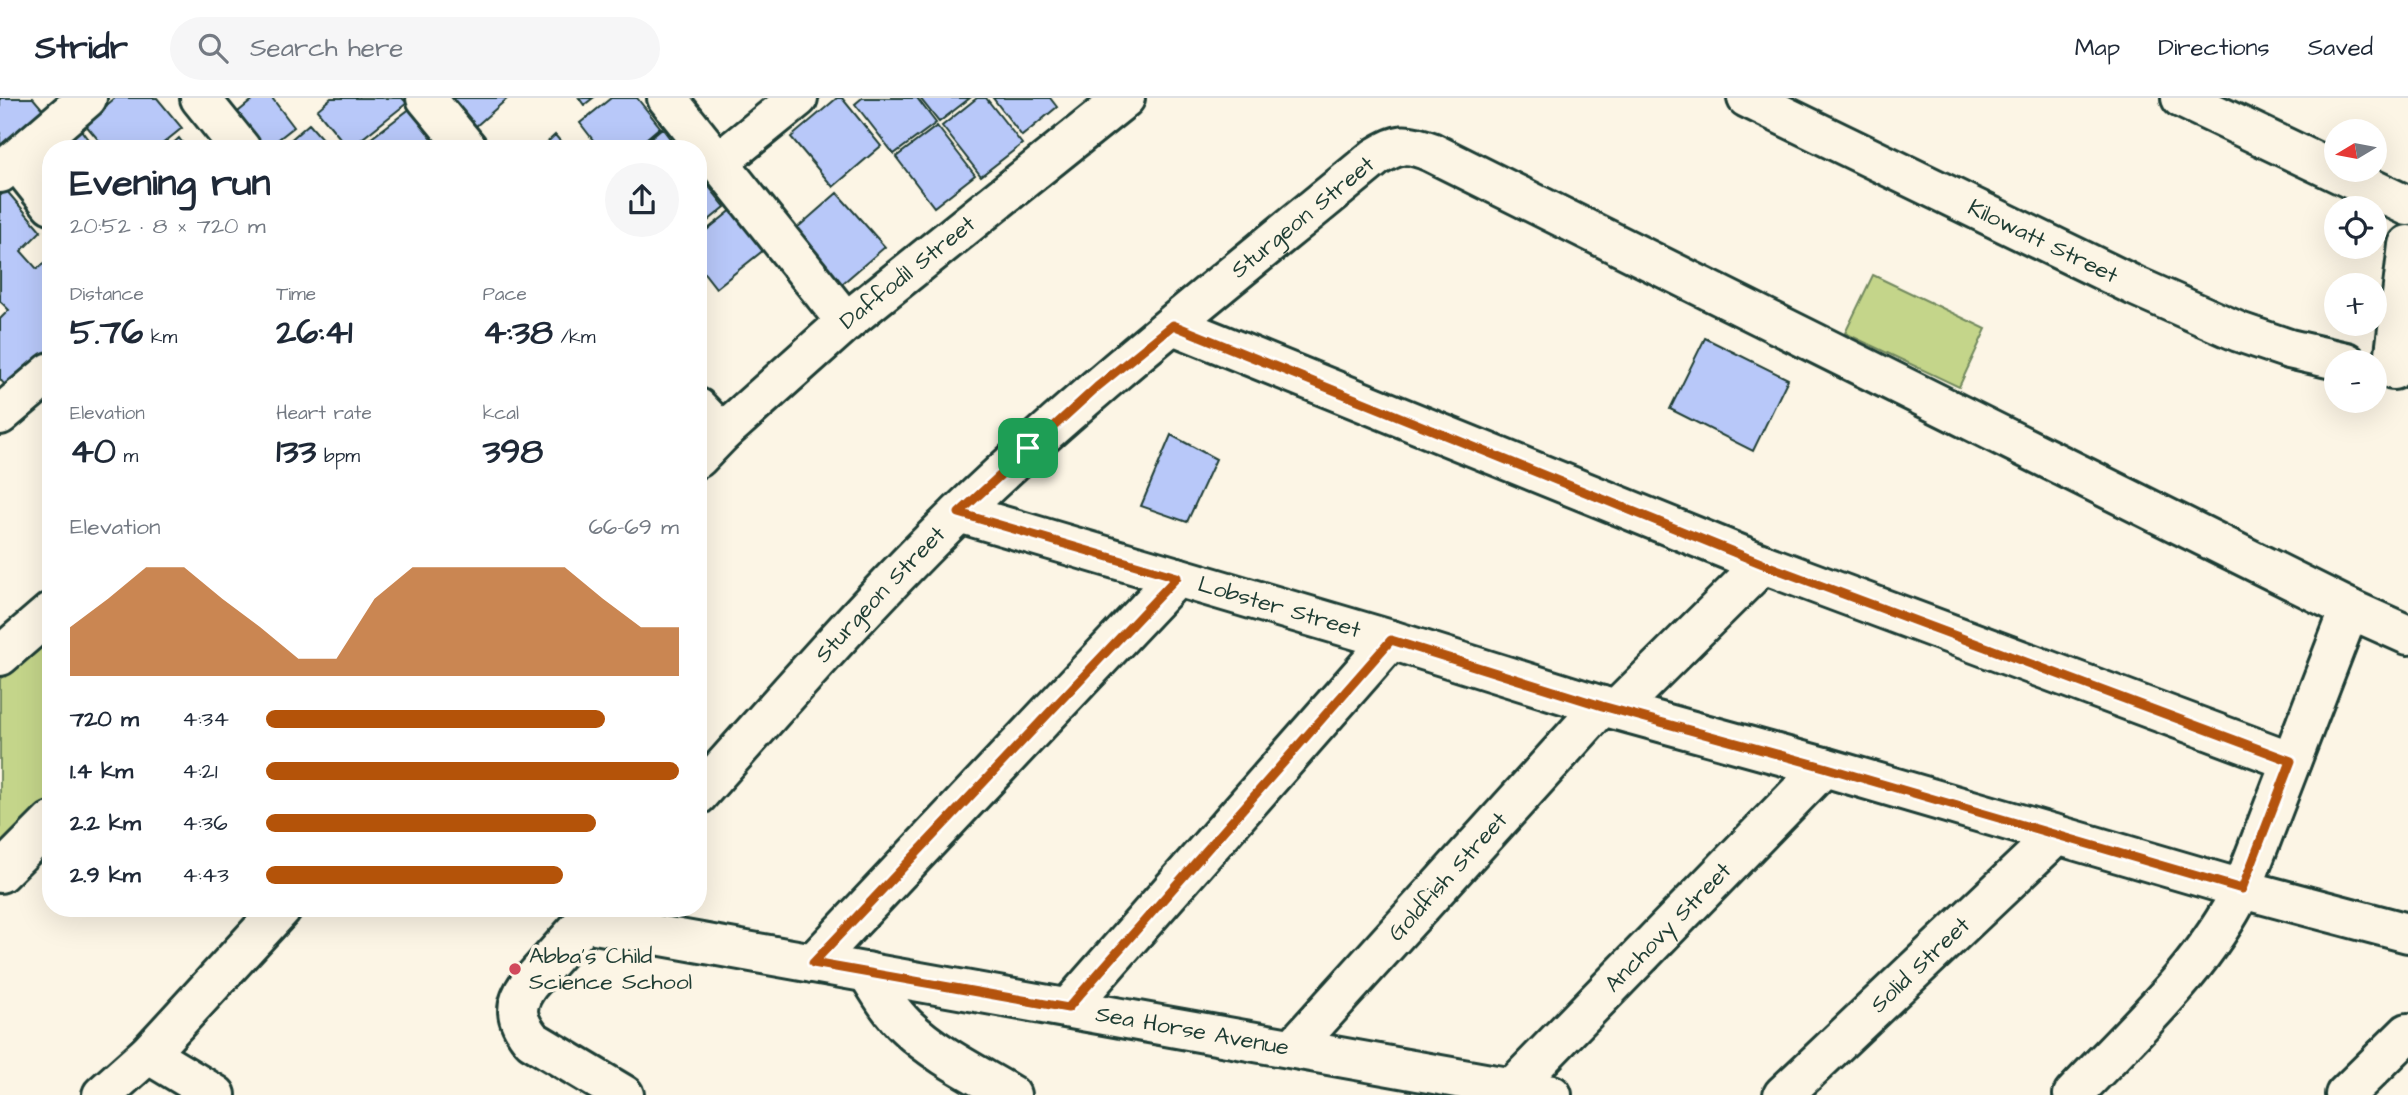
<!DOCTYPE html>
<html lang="en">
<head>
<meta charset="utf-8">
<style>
	:root { --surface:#fff; --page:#f6f6f7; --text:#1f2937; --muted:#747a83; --line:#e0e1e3; --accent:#b45309 }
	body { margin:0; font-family:"Architects Daughter",sans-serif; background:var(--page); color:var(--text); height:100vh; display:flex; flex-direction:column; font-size:26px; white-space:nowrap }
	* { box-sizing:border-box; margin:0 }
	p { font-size:23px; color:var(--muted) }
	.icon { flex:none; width:38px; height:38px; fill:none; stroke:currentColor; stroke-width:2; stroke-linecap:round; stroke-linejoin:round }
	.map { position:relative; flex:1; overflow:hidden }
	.panel { position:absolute; left:42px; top:42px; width:665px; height:777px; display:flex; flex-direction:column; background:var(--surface); border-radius:28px; box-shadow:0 7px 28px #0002 }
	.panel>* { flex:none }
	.needle { width:46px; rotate:260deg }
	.tools { position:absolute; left:2324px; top:21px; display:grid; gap:14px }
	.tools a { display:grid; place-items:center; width:63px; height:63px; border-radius:50%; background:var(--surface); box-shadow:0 7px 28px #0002; font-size:35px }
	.pin { position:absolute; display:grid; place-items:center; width:60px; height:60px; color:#fff; margin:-30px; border-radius:14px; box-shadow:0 4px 10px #0006 }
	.round { display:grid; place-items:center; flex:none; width:74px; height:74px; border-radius:37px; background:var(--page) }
	.overview { display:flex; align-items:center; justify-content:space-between; height:119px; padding:0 28px }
	h1 { font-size:38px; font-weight:700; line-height:52px }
	.metrics { display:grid; grid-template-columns:repeat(3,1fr); gap:10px; height:119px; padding:7px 28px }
	.metrics div { display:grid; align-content:center }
	.metrics b { font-size:35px; font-weight:700 }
	.metrics small { font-size:19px; font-weight:400 }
	.metrics p { font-size:19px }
	.chart { height:196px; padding:14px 28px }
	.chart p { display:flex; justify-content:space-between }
	.chart svg { width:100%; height:126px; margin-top:7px; fill:var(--accent); opacity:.7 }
	ul { padding:0 28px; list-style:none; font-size:23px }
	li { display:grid; grid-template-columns:112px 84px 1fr; align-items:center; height:52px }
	li i { height:18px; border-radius:9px; background:var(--accent) }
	header { display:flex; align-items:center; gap:42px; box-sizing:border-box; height:98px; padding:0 35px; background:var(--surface); border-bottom:2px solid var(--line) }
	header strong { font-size:33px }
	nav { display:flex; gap:38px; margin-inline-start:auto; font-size:24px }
	.search { width:490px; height:63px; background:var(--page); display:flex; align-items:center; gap:18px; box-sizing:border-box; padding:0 24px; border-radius:38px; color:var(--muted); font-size:26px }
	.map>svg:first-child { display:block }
	.green { fill:#c4d58a; stroke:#72895f; stroke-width:2 }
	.building { fill:#b8c8f9; stroke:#1f3d34; stroke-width:2 }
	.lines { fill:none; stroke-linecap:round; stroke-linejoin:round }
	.minor-casing { stroke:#1f3d34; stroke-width:44 }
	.minor { stroke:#fcf5e5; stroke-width:38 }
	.route-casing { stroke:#fff; stroke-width:14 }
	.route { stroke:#b45309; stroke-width:9 }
	.poi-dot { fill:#d1495b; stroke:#fcf5e5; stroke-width:2.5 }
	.labels { text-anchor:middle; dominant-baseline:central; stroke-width:7; stroke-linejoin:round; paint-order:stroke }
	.street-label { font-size:23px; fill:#1f3d34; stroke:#fcf5e5 }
	.poi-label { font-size:23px; fill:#1f3d34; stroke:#fcf5e5; text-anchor:start }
</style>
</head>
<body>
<header>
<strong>Stridr</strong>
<div class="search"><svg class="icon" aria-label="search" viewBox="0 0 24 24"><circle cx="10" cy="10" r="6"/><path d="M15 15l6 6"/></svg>Search here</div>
<nav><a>Map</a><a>Directions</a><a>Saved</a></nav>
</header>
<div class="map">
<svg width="2408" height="997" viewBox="0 0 2408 997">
	<rect width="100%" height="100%" fill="#fcf5e5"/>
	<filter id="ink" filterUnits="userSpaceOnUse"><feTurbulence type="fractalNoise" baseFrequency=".0143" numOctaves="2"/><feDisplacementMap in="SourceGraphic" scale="14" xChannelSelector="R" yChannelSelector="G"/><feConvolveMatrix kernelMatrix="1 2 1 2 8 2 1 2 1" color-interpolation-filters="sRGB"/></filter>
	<g filter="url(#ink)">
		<path class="green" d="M1873,177L1986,231L1959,289L1845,235Z
			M51,535V705L0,757V581Z"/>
		<path class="building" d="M0,0H33L50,20L0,50Z
			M115,0H157L182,30L156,51H106L85,26Z
			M255,0H272L294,29L266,51H260L233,18Z
			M331,0H402L407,5L349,51L317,12Z
			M451,0H508L475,29Z
			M579,0H593L584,7Z
			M611,0H637L660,29L634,51H600L580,25Z
			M837,0H842L881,48L833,89L791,39Z
			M862,0H917L936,25L894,56L855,6Z
			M920,0H970L939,24Z
			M977,0H986L1022,46L981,78L942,28Z
			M993,0H1050L1057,9L1022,38Z
			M411,10L441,51H357Z
			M309,26L331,51H280Z
			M937,28L975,77L934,109L896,59Z
			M662,30L678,51H637Z
			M81,32L95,51H59Z
			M555,37L567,51H540Z
			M179,40L187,51H167Z
			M51,58V90L35,71Z
			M698,75L725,109L698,131Z
			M6,92L41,133L21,153L37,171L51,160V255L17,285L8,291L0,281V221L9,212L0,203V98Z
			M837,95L885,149L836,191L789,137Z
			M733,111L765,151L716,190L698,167V139Z
			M1705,240L1788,281L1753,353L1670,311Z
			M1171,337L1216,361L1187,424L1141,408Z"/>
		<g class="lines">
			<g class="minor-casing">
				<g id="minor">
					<path d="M200,0L241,51"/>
					<path d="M426,0L468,51"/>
					<path d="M667,0L846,224"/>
					<path id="s1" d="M1747,0L2135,188L2239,234L2289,251L2346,264"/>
					<path d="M2181,0L2408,108"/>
					<path d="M16,62L51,106"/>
					<path d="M719,64L798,0"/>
					<path d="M0,75L87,0"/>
					<path d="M1173,227L1763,466L2291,663"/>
					<path d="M2393,272L2408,147"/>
					<path d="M698,310L722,335"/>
					<path d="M0,317L51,274"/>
					<path id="s2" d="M698,360L722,335L846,224L1125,0"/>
					<path id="s3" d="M959,415L1391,542L1602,608L1824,669L2242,791L2408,835"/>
					<path d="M0,558L51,514"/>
					<path d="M1617,611L1763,466"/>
					<path id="s4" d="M698,697C784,601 868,503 961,413C1092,287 1236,175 1376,59C1399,45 1406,44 1431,54L2350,511L2408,537"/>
					<path d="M0,775L51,724"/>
					<path d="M597,810L529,886C513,908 515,921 532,942L624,997"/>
					<path id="s5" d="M584,824L1552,997"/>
					<path d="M813,865L1177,479"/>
					<path d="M867,874C879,893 890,913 906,928C936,957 976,976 1011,997"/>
					<path d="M1068,910L1391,542"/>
					<path id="s6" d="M1293,950L1602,608"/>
					<path d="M148,956L216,997"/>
					<path id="s7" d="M1512,990L1824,669"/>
					<path d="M102,997L148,956L282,810"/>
					<path id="s8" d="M1783,997L2057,737"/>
					<path d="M2073,997C2133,933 2203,871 2242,791L2350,511"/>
					<path d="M2345,997L2408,935"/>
				</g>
			</g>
			<use href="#minor" class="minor"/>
		</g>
	</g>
	<g class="lines" filter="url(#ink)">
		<g class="route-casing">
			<path id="route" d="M1173,227L1763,466L2291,663L2242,791L1824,669L1602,608L1391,542L1068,910L813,865L1177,479L959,415L1097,289Z"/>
		</g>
		<use href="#route" class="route"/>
	</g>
	<circle class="poi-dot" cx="515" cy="871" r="7"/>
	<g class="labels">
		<g class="street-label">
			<text stroke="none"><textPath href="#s4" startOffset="838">Sturgeon Street</textPath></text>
			<text stroke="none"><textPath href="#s1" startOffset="329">Kilowatt Street</textPath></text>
			<text stroke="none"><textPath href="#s2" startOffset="280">Daffodil Street</textPath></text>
			<text stroke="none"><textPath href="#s4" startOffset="271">Sturgeon Street</textPath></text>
			<text stroke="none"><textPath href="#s3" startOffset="334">Lobster Street</textPath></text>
			<text stroke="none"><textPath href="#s6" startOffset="231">Goldfish Street</textPath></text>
			<text stroke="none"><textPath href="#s7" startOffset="224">Anchovy Street</textPath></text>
			<text stroke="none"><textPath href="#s8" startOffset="189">Solid Street</textPath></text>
			<text stroke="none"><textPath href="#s5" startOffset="618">Sea Horse Avenue</textPath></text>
		</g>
		<g class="poi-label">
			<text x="529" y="858">Abba's Child<tspan x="529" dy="26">Science School</tspan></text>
		</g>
	</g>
</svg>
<div class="tools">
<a><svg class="needle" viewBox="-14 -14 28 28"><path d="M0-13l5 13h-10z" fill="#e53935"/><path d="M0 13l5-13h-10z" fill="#747a83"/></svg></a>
<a><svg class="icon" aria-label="locate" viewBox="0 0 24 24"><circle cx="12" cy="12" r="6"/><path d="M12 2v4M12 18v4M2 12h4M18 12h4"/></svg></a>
<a>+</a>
<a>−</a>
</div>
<div class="pin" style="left:1028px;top:350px;background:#1e9e55"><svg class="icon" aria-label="arrive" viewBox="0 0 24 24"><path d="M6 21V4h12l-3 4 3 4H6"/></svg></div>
<section class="panel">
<div class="overview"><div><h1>Evening run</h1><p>20:52 · 8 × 720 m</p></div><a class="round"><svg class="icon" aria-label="share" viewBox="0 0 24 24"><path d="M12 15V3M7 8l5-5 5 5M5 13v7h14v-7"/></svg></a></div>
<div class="metrics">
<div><p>Distance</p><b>5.76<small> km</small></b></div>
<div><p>Time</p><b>26:41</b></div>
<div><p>Pace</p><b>4:38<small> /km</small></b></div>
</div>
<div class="metrics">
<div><p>Elevation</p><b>40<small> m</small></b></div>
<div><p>Heart rate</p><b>133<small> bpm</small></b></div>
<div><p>kcal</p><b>398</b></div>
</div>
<div class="chart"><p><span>Elevation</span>66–69 m</p>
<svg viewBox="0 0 160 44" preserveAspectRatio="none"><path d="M0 44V27L10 17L20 6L30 6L40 17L50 27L60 38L70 38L80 17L90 6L100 6L110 6L120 6L130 6L140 17L150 27L160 27V44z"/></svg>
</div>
<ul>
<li><b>720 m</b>4:34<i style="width:82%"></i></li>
<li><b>1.4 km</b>4:21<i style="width:100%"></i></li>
<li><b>2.2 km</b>4:36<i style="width:80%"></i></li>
<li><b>2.9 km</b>4:43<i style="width:72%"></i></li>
</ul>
</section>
</div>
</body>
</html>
